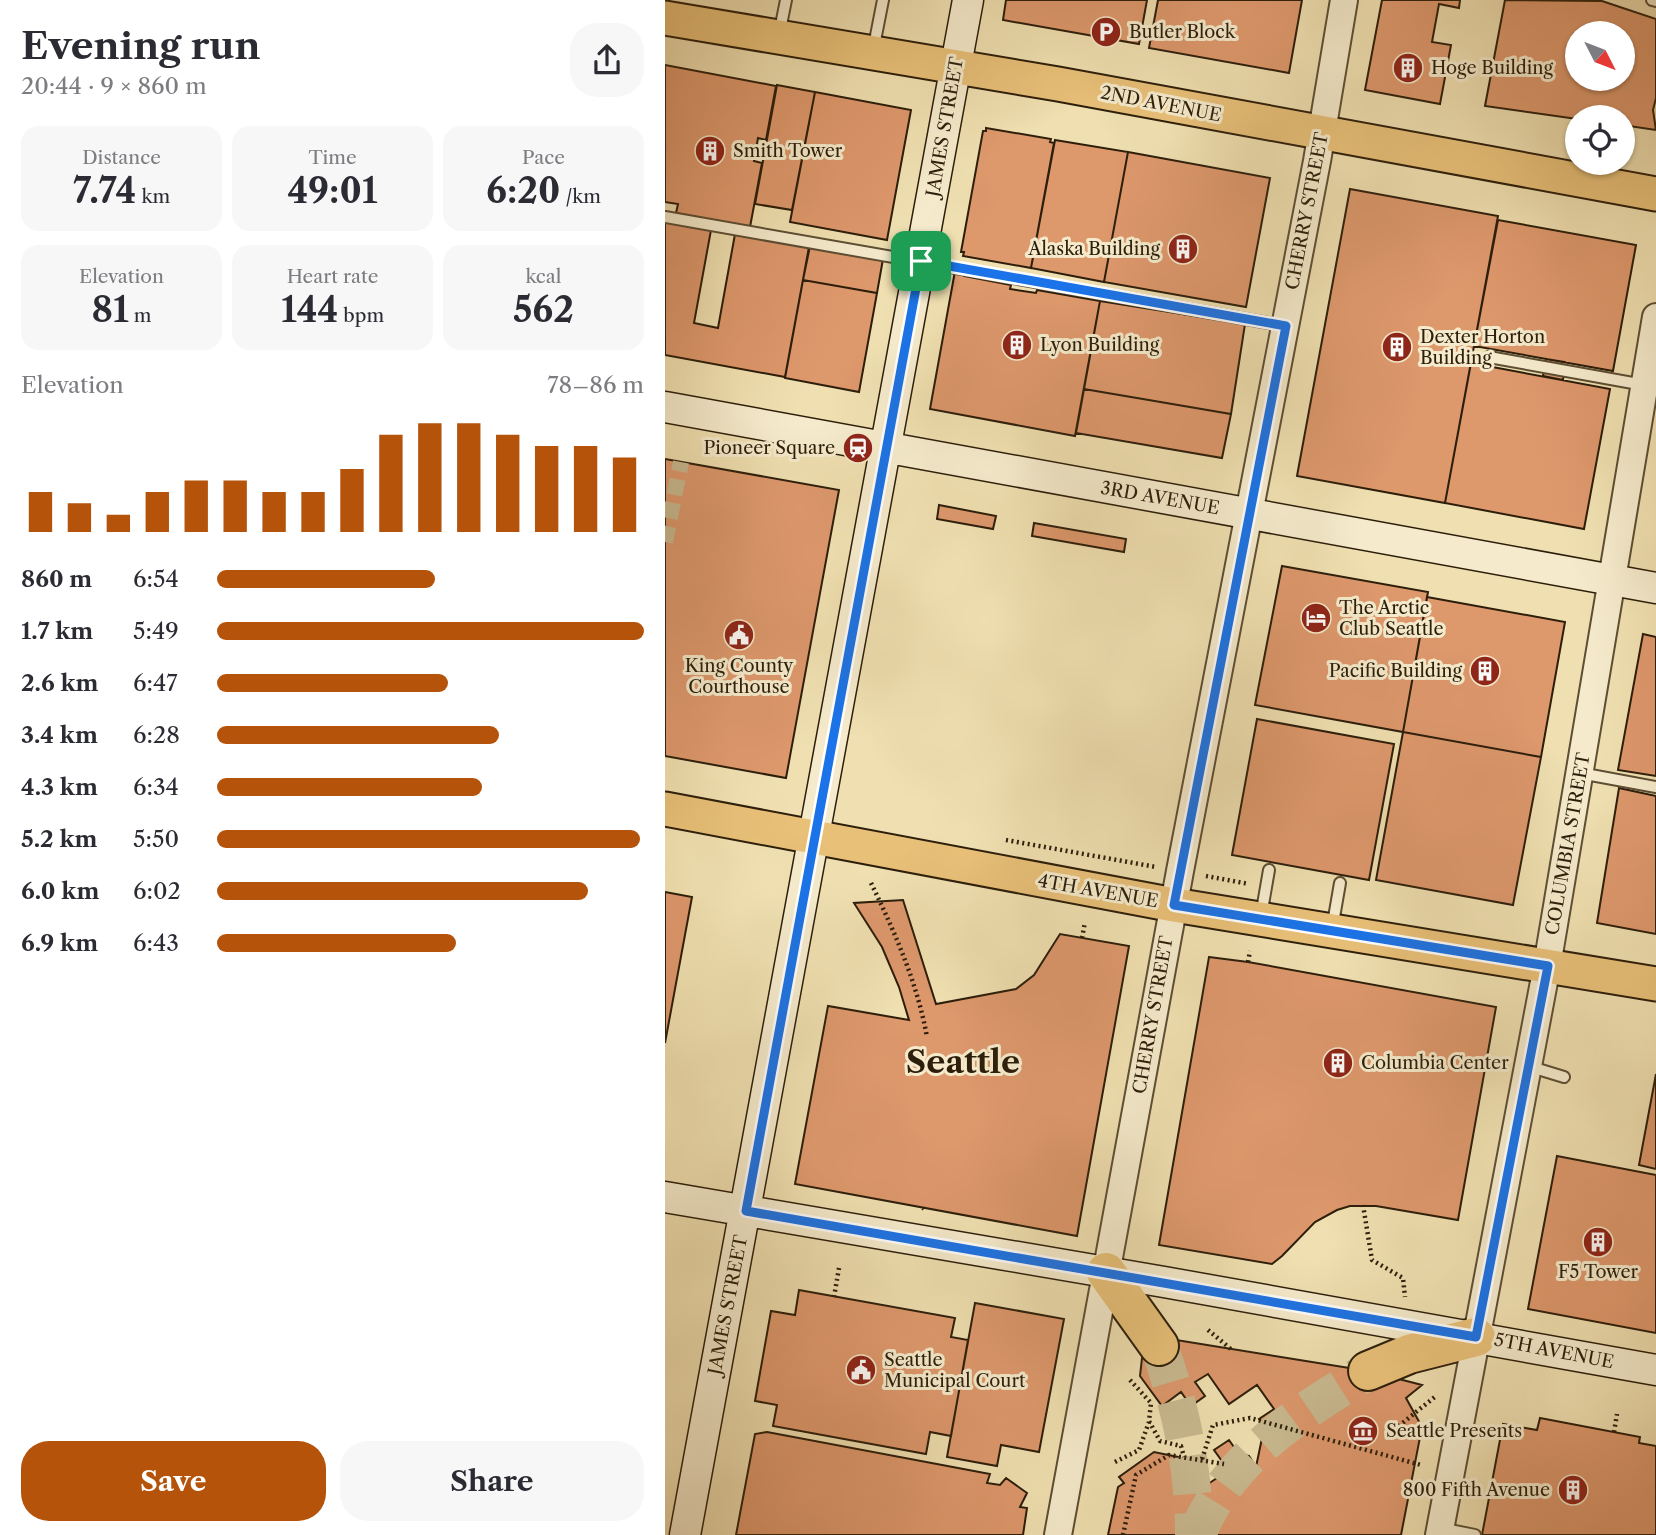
<!DOCTYPE html>
<html lang="en">
<head>
<meta charset="utf-8">
<style>
	:root { --surface:#fff; --page:#f7f7f7; --text:#2b2b33; --muted:#7c7c81; --accent:#b45309 }
	body { margin:0; font-family:"Libre Caslon Text",serif; background:var(--page); color:var(--text); height:100vh; display:flex; flex-direction:column; font-size:26px; white-space:nowrap }
	* { box-sizing:border-box; margin:0 }
	p { font-size:23px; color:var(--muted) }
	.icon { flex:none; width:38px; height:38px; fill:none; stroke:currentColor; stroke-width:2; stroke-linecap:round; stroke-linejoin:round }
	.map { position:relative; flex:1; overflow:hidden }
	.sheet { display:flex; flex-direction:column; background:var(--surface); width:665px }
	.sheet>* { flex:none }
	.needle { width:46px; rotate:132deg }
	.controls { position:absolute; left:900px; top:21px; display:grid; gap:14px }
	.controls a { display:grid; place-items:center; width:70px; height:70px; border-radius:50%; background:var(--surface); box-shadow:0 2px 5px #0004; font-size:35px }
	.pin { position:absolute; display:grid; place-items:center; width:60px; height:60px; color:#fff; margin:-30px; border-radius:14px; box-shadow:0 4px 10px #0006 }
	.round { display:grid; place-items:center; flex:none; width:74px; height:74px; border-radius:28px; background:var(--page) }
	.headline { display:flex; align-items:center; justify-content:space-between; height:119px; padding:0 21px }
	h1 { font-size:38px; font-weight:700; line-height:52px }
	.figures { display:grid; grid-template-columns:repeat(3,1fr); gap:10px; height:119px; padding:7px 21px }
	.figures div { display:grid; align-content:center; border-radius:18px; background:var(--page); text-align:center }
	.figures b { font-size:35px; font-weight:700 }
	.figures small { font-size:19px; font-weight:400 }
	.figures p { font-size:19px }
	.chart { height:196px; padding:14px 21px }
	.chart p { display:flex; justify-content:space-between }
	.chart svg { width:100%; height:126px; margin-top:7px; stroke:var(--accent); stroke-width:6 }
	.cta { display:flex; gap:14px; margin-top:auto; padding:14px 21px }
	.cta a { flex:1; height:80px; border-radius:28px; background:var(--accent); color:#fff; font-size:28px; font-weight:700; line-height:80px; text-align:center }
	.cta a+a { background:var(--page); color:var(--text) }
	ul { padding:0 21px; list-style:none; font-size:23px }
	li { display:grid; grid-template-columns:112px 84px 1fr; align-items:center; height:52px }
	li i { height:18px; border-radius:9px; background:var(--accent) }
	main { display:flex; flex:1; min-height:0 }
	.map>svg:first-child { display:block }
	.building { fill:#dd986c; stroke:#2c1e0b; stroke-width:2; fill-rule:evenodd }
	.lines { fill:none; stroke-linecap:round; stroke-linejoin:round }
	.pedestrian-tunnel { stroke:#c9b990; stroke-width:16; stroke-dasharray:16 8; stroke-linecap:butt }
	.motorway-tunnel { stroke:#c9b990; stroke-width:38; stroke-dasharray:38 19; stroke-linecap:butt }
	.service-casing { stroke:#5d4e34; stroke-width:14 }
	.tertiary-casing { stroke:#5d4e34; stroke-width:30 }
	.secondary-casing { stroke:#2c1e0b; stroke-width:33 }
	.primary-casing { stroke:#2c1e0b; stroke-width:37 }
	.motorway-casing { stroke:#2c1e0b; stroke-width:42 }
	.path { stroke:#2c1e0b; stroke-width:4.5; stroke-dasharray:2 3.5; stroke-linecap:butt }
	.service { stroke:#f5ebcc; stroke-width:10 }
	.tertiary { stroke:#f5ebcc; stroke-width:26 }
	.secondary { stroke:#f5ebcc; stroke-width:30 }
	.primary { stroke:#e8c078; stroke-width:33 }
	.motorway { stroke:#e8c078; stroke-width:38 }
	.route-casing { stroke:#fff; stroke-width:14 }
	.route { stroke:#1a73e8; stroke-width:9 }
	.labels { text-anchor:middle; dominant-baseline:central; stroke-width:6; stroke-linejoin:round; paint-order:stroke }
	.poi-label { font-size:18px; fill:#2c1e0b; stroke:#f5ebcc; text-anchor:start }
	.street-label { font-size:18px; fill:#2c1e0b; stroke:#f5ebcc }
	.town-label { font-size:32px; font-weight:bold; fill:#2c1e0b; stroke:#f5ebcc }
</style>
</head>
<body>
<main>
<section class="sheet">
<div class="headline"><div><h1>Evening run</h1><p>20:44 · 9 × 860 m</p></div><a class="round"><svg class="icon" aria-label="share" viewBox="0 0 24 24"><path d="M12 15V3M7 8l5-5 5 5M5 13v7h14v-7"/></svg></a></div>
<div class="figures">
<div><p>Distance</p><b>7.74<small> km</small></b></div>
<div><p>Time</p><b>49:01</b></div>
<div><p>Pace</p><b>6:20<small> /km</small></b></div>
</div>
<div class="figures">
<div><p>Elevation</p><b>81<small> m</small></b></div>
<div><p>Heart rate</p><b>144<small> bpm</small></b></div>
<div><p>kcal</p><b>562</b></div>
</div>
<div class="chart"><p><span>Elevation</span>78–86 m</p>
<svg viewBox="0 0 160 44" preserveAspectRatio="none"><path d="M5 44V30M15 44V34M25 44V38M35 44V30M45 44V26M55 44V26M65 44V30M75 44V30M85 44V22M95 44V10M105 44V6M115 44V6M125 44V10M135 44V14M145 44V14M155 44V18"/></svg>
</div>
<ul>
<li><b>860 m</b>6:54<i style="width:51%"></i></li>
<li><b>1.7 km</b>5:49<i style="width:100%"></i></li>
<li><b>2.6 km</b>6:47<i style="width:54%"></i></li>
<li><b>3.4 km</b>6:28<i style="width:66%"></i></li>
<li><b>4.3 km</b>6:34<i style="width:62%"></i></li>
<li><b>5.2 km</b>5:50<i style="width:99%"></i></li>
<li><b>6.0 km</b>6:02<i style="width:87%"></i></li>
<li><b>6.9 km</b>6:43<i style="width:56%"></i></li>
</ul>
<div class="cta"><a>Save</a><a>Share</a></div>
</section>
<div class="map">
<svg width="991" height="1535" viewBox="0 0 991 1535">
	<rect width="100%" height="100%" fill="#f0e0b1"/>
	<filter id="stains"><feTurbulence type="fractalNoise" baseFrequency=".00286" numOctaves="4"/><feColorMatrix values="0 0 0 0 .2 0 0 0 0 .09 0 0 0 0 .02 0 0 0 .5 -.17"/></filter>
	<radialGradient id="worn" r=".72"><stop offset=".6" stop-color="#630" stop-opacity="0"/><stop offset="1" stop-color="#630" stop-opacity=".3"/></radialGradient>
	<path class="building" d="M341,0H482L474,44L338,20Z
		M493,0H637L624,73L484,48Z
		M717,0H795L794,8L774,4L767,42L786,45L775,104L700,90Z
		M840,0L937,1L991,19V98L988,110L991,130L957,125V117L912,119L820,106ZM912,33H957V79H912Z
		M0,65L111,86L101,140L93,138L89,161L97,163L85,227L11,213L13,204L0,202Z
		M112,85L150,92L127,210L90,204Z
		M150,92L246,110L222,240L125,222Z
		M321,128L386,139L385,142L389,143L366,268L298,256L299,252H296L318,131H321Z
		M390,140L463,152L439,282L366,268Z
		M463,152L605,178L581,307L439,282Z
		M685,189L833,216L780,503L632,476Z
		M833,220L971,245L948,371L809,346Z
		M0,222L46,230L29,323L53,328L70,234L144,247L120,377L0,355Z
		M145,246L218,259L212,293L138,280Z
		M290,271L299,273V276L346,285L345,289L371,293L372,290L435,301L410,436L265,409Z
		M138,280L212,293L194,392L120,378Z
		M435,301L580,324L566,414L419,389Z
		M881,359L900,362L898,380L878,376Z
		M806,363L945,389L919,529L780,503Z
		M419,389L566,414L557,458L411,433Z
		M0,459L174,490L121,778L0,756Z
		M274,505L331,516L328,529L272,519Z
		M369,523L461,539L459,552L367,536Z
		M617,566L763,592L738,732L590,705Z
		M762,597L900,622L876,757L738,732Z
		M978,634L991,637V776L953,770Z
		M592,719L729,744L704,880L567,855Z
		M738,732L876,757L848,905L711,880Z
		M954,788L991,796V934L932,923Z
		M0,892L27,897L0,1043Z
		M238,900L271,1004L351,989L369,975L395,934L464,946L412,1236L130,1184L163,1006L244,1020L234,987L217,947L189,903Z
		M544,957L583,962L831,1007L793,1220L711,1206H685L672,1210L650,1222L617,1256L607,1264L494,1245Z
		M991,1074V1169L974,1165Z
		M892,1156L991,1175V1333L863,1309Z
		M134,1290L290,1318L286,1337L303,1340L286,1436L265,1432L261,1454L108,1426L112,1405L90,1401L106,1311L130,1315Z
		M310,1303L399,1319L374,1452L336,1445L332,1466L282,1457Z
		M505,1339L703,1371L757,1385L741,1398L757,1427L736,1535H443L453,1487L459,1483L454,1477L489,1452L513,1457L517,1465L526,1467L540,1486L558,1474L559,1464L549,1450L564,1440L574,1454L584,1456L591,1467L597,1438L604,1433L594,1419L609,1409L592,1385L564,1404L543,1374L530,1382L540,1396L526,1406L516,1392L497,1406L475,1376L477,1358Z
		M875,1418L975,1437L974,1443L991,1446V1535H817L838,1424L872,1430Z
		M102,1432L325,1474L322,1483L335,1485L341,1478L362,1493L355,1507L362,1508L358,1535H71L90,1434Z"/>
	<g class="lines">
		<path class="pedestrian-tunnel" d="M0,542L16,462"/>
		<path class="motorway-tunnel" d="M494,1346C516,1408 529,1469 529,1535
			M532,1535C563,1456 634,1414 703,1371"/>
		<g class="service-casing">
			<path id="service" d="M987,0L991,1
				M114,35L121,0
				M208,51L218,0
				M0,217L621,326
				M824,357L979,385
				M915,773L991,787
				M596,916L604,870
				M667,929L675,883
				M863,1066L899,1077
				M775,1528L810,1535"/>
		</g>
		<g class="tertiary-casing">
			<path id="tertiary" d="M393,1535L515,871L652,161L679,0
				M774,1535L882,966L991,317"/>
		</g>
		<g class="secondary-casing">
			<path id="secondary" d="M0,407L991,588
				M0,1197L499,1282L991,1370
				M20,1535L303,0"/>
		</g>
		<g class="primary-casing">
			<path id="primary" d="M0,18L393,84L991,194
				M0,809L509,905L991,984"/>
		</g>
		<g class="motorway-casing">
			<path id="motorway" d="M441,1272L494,1346
				M703,1371L744,1354L811,1337"/>
		</g>
		<path class="path" d="M341,840L491,867
			M541,876L584,884
			M206,883C230,933 252,982 262,1037
			M417,938L420,922
			M583,962L585,951
			M698,1205L707,1260L738,1278L740,1297
			M258,1208L259,1209
			M169,1297L174,1268
			M543,1330L567,1350
			M465,1380L486,1403L484,1421L495,1441L516,1446L519,1457
			M949,1432L952,1414
			M725,1433L771,1396
			M537,1459L548,1425L585,1418L756,1465
			M450,1462L474,1450L484,1422
			M458,1535L471,1475L504,1455L559,1464"/>
		<use href="#service" class="service"/>
		<use href="#tertiary" class="tertiary"/>
		<use href="#secondary" class="secondary"/>
		<use href="#primary" class="primary"/>
		<use href="#motorway" class="motorway"/>
	</g>
	<g class="lines">
		<g class="route-casing">
			<path id="route" d="M256,261L621,326L509,905L883,966L811,1337L81,1211Z"/>
		</g>
		<use href="#route" class="route"/>
	</g>
	<defs>
		<g id="parking-disc" transform="scale(1.575)"><circle r="9.5" fill="#8f2418" stroke="#f5ebcc"/><path d="M-3.5-5.5H1a3.5 3.5 0 0 1 0 7H-1V5.5H-3.5ZM-1-3.4V-.6H.8a1.4 1.4 0 0 0 0-2.8Z" fill="#fff"/></g>
		<g id="building-disc" transform="scale(1.575)"><circle r="9.5" fill="#8f2418" stroke="#f5ebcc"/><path d="M-4-6H4V6H1V3H-1V6H-4ZM-2.5-4.3h1.7v1.8h-1.7ZM.8-4.3h1.7v1.8H.8ZM-2.5-1h1.7V.8h-1.7ZM.8-1h1.7V.8H.8Z" fill="#fff"/></g>
		<g id="station-disc" transform="scale(1.575)"><circle r="9.5" fill="#8f2418" stroke="#f5ebcc"/><path d="M-3-6H3Q5-6 5-4V2Q5 4 3 4L4.5 6H3L1.5 4h-3L-3 6H-4.5L-3 4Q-5 4-5 2V-4Q-5-6-3-6ZM-3.5-4v3h7v-3ZM-3.5 1v1.5H-2V1ZM2 1v1.5H3.5V1Z" fill="#fff"/></g>
		<g id="hotel-disc" transform="scale(1.575)"><circle r="9.5" fill="#8f2418" stroke="#f5ebcc"/><path d="M-6-4.5h1.5V1H6V5H4.5V3h-9V5H-6ZM-4 0a1.8 1.8 0 1 1 3.6 0ZM.5 0V-2.5h3Q6-2.5 6 0Z" fill="#fff"/></g>
		<g id="civic-disc" transform="scale(1.575)"><circle r="9.5" fill="#8f2418" stroke="#f5ebcc"/><path d="M-.6-6.5H3V-4.5H.6V-3L4-1V1h2V6H-6V1h2V-1L-.6-3ZM-1.2 2.5V6h2.4V2.5Z" fill="#fff"/></g>
		<g id="museum-disc" transform="scale(1.575)"><circle r="9.5" fill="#8f2418" stroke="#f5ebcc"/><path d="M0-6L6-3V-2H-6V-3ZM-5-1h2V3h-2ZM-1-1h2V3h-2ZM3-1h2V3H3ZM-6 4H6V6H-6Z" fill="#fff"/></g>
	</defs>
	<g fill-rule="evenodd">
		<use href="#parking-disc" x="441" y="32"/>
		<use href="#building-disc" x="743" y="68"/>
		<use href="#building-disc" x="45" y="151"/>
		<use href="#building-disc" x="518" y="249"/>
		<use href="#building-disc" x="352" y="345"/>
		<use href="#building-disc" x="732" y="347"/>
		<use href="#station-disc" x="193" y="448"/>
		<use href="#hotel-disc" x="651" y="618"/>
		<use href="#civic-disc" x="74" y="635"/>
		<use href="#building-disc" x="820" y="671"/>
		<use href="#building-disc" x="673" y="1063"/>
		<use href="#building-disc" x="933" y="1242"/>
		<use href="#civic-disc" x="196" y="1370"/>
		<use href="#museum-disc" x="698" y="1431"/>
		<use href="#building-disc" x="908" y="1490"/>
	</g>
	<g class="labels">
		<g class="poi-label">
			<text x="464" y="32">Butler Block</text>
			<text x="766" y="68">Hoge Building</text>
			<text x="68" y="151">Smith Tower</text>
			<text x="495" y="249" text-anchor="end">Alaska Building</text>
			<text x="755" y="337">Dexter Horton<tspan x="755" dy="21">Building</tspan></text>
			<text x="375" y="345">Lyon Building</text>
			<text x="170" y="448" text-anchor="end">Pioneer Square</text>
			<text x="674" y="608">The Arctic<tspan x="674" dy="21">Club Seattle</tspan></text>
			<text x="74" y="666" text-anchor="middle">King County<tspan x="74" dy="21">Courthouse</tspan></text>
			<text x="797" y="671" text-anchor="end">Pacific Building</text>
			<text x="696" y="1063">Columbia Center</text>
			<text x="933" y="1272" text-anchor="middle">F5 Tower</text>
			<text x="219" y="1360">Seattle<tspan x="219" dy="21">Municipal Court</tspan></text>
			<text x="721" y="1431">Seattle Presents</text>
			<text x="885" y="1490" text-anchor="end">800 Fifth Avenue</text>
		</g>
		<g class="street-label">
			<text transform="translate(496 104) rotate(11)">2ND AVENUE</text>
			<text transform="translate(280 127) rotate(-80)">JAMES STREET</text>
			<text transform="translate(642 211) rotate(-79)">CHERRY STREET</text>
			<text transform="translate(495 498) rotate(10)">3RD AVENUE</text>
			<text transform="translate(903 844) rotate(-80)">COLUMBIA STREET</text>
			<text transform="translate(433 891) rotate(10)">4TH AVENUE</text>
			<text transform="translate(488 1015) rotate(-80)">CHERRY STREET</text>
			<text transform="translate(63 1305) rotate(-79)">JAMES STREET</text>
			<text transform="translate(889 1351) rotate(11)">5TH AVENUE</text>
		</g>
		<g class="town-label">
			<text x="298" y="1061">Seattle</text>
		</g>
	</g>
	<rect width="100%" height="100%" filter="url(#stains)"/>
	<rect width="100%" height="100%" fill="url(#worn)"/>
</svg>
<div class="controls">
<a><svg class="needle" viewBox="-14 -14 28 28"><path d="M0-13l5 13h-10z" fill="#e53935"/><path d="M0 13l5-13h-10z" fill="#7c7c81"/></svg></a>
<a><svg class="icon" aria-label="locate" viewBox="0 0 24 24"><circle cx="12" cy="12" r="6"/><path d="M12 2v4M12 18v4M2 12h4M18 12h4"/></svg></a>
</div>
<div class="pin" style="left:256px;top:261px;background:#1e9e55"><svg class="icon" aria-label="arrive" viewBox="0 0 24 24"><path d="M6 21V4h12l-3 4 3 4H6"/></svg></div>
</div>
</main>
</body>
</html>
